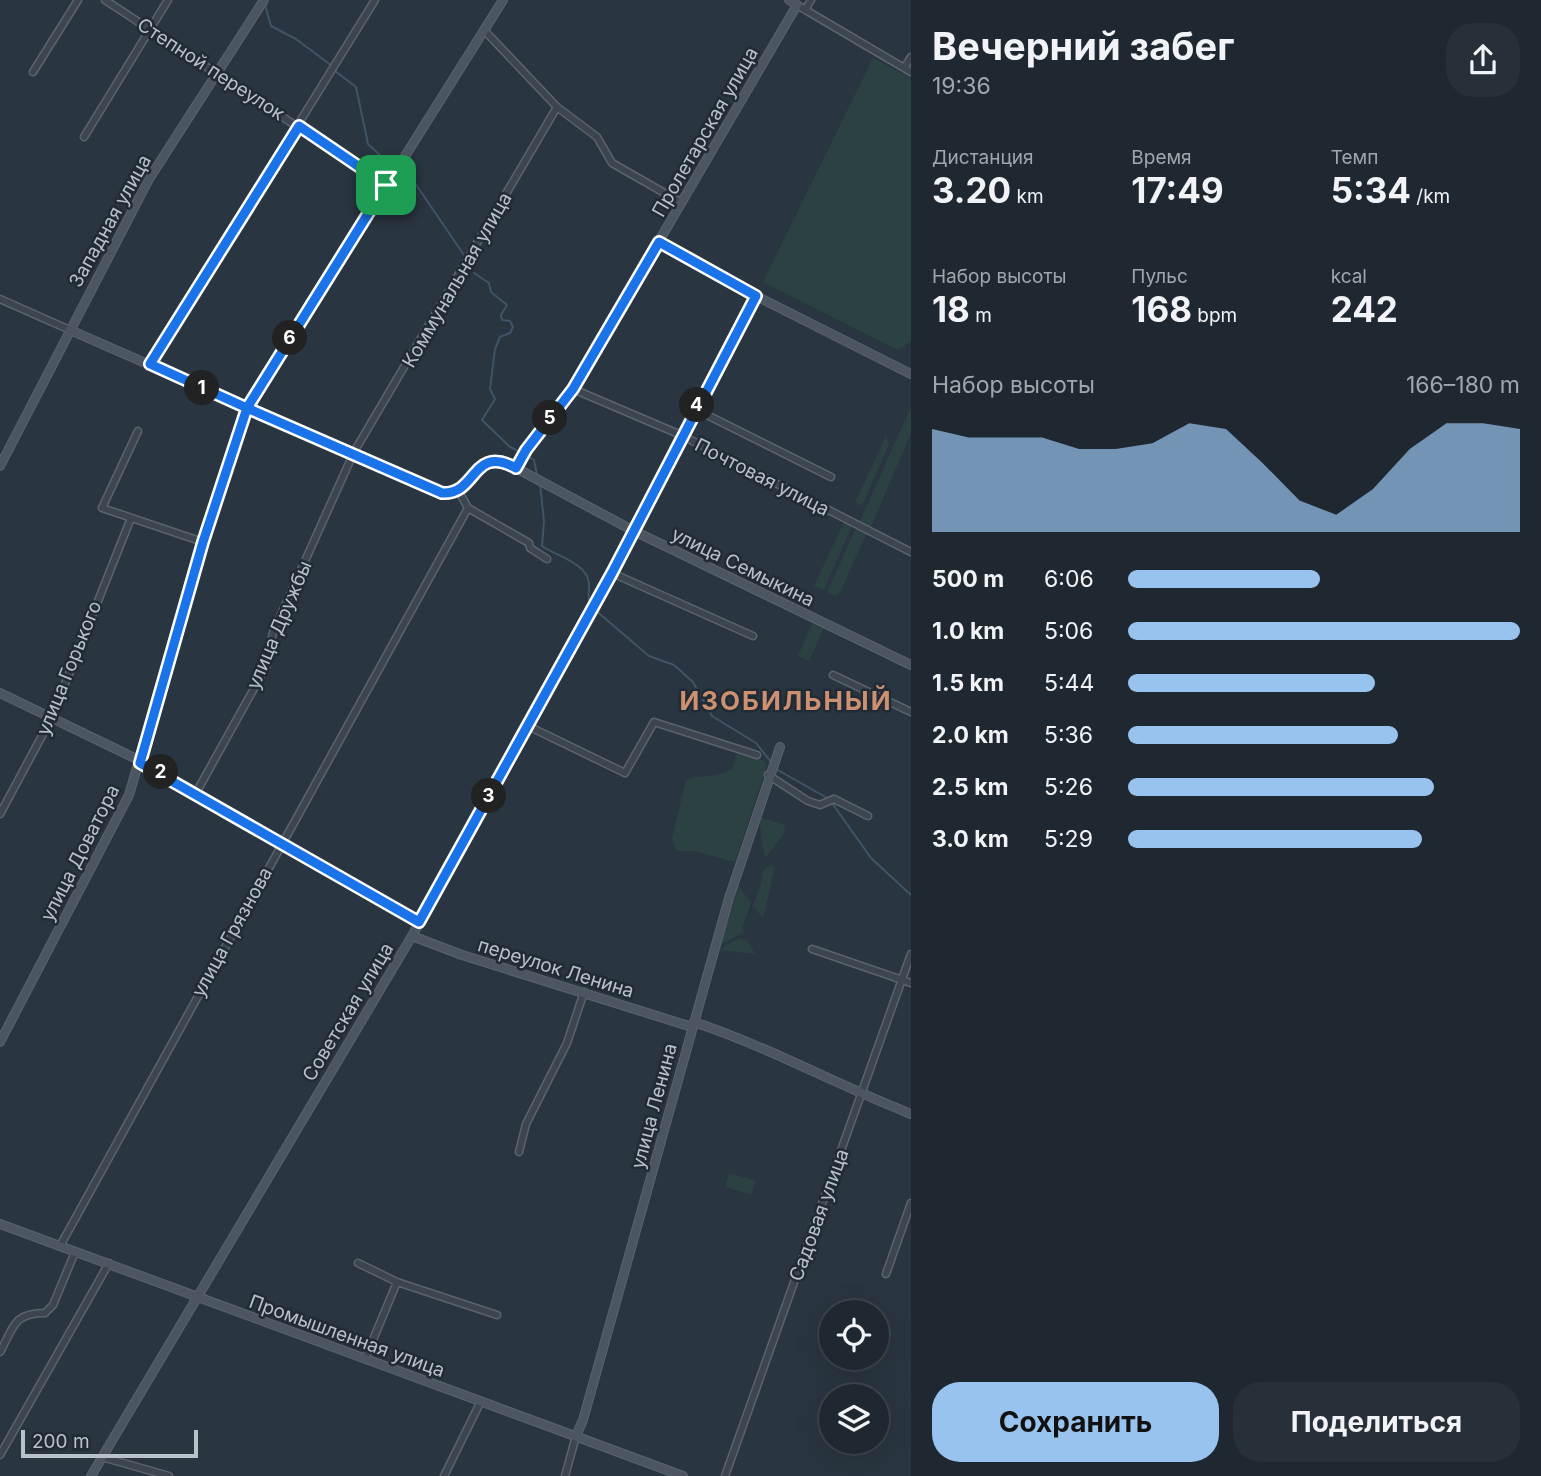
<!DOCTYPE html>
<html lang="ru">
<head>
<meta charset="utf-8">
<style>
	:root { --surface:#1f2830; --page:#273038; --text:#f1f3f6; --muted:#a1a6ab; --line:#3c444c; --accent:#99c3ef }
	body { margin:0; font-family:Inter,sans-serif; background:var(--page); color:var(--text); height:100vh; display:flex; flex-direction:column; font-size:26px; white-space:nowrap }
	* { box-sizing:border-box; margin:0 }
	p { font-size:23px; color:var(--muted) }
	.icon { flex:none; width:38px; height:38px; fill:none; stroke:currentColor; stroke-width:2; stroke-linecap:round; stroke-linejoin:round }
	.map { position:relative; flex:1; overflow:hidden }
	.panel { display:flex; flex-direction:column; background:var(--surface); width:630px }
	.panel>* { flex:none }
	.fabs { position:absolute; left:819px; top:1300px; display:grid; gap:14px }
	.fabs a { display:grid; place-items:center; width:70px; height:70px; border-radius:50%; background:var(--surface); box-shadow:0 7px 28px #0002,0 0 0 2px var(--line); font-size:35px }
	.scale { position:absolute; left:21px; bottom:18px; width:177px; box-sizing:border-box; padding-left:7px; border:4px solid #b9c1ca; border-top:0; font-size:19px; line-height:24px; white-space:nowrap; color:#b9c1ca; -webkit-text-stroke:5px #212b35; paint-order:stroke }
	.pin { position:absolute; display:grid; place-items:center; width:60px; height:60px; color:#fff; margin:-30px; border-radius:14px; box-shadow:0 4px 10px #0006 }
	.km { position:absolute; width:35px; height:35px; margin:-18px; border-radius:50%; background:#222; color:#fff; font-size:19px; line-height:35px; text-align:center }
	.round { display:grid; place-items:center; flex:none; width:74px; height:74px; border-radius:28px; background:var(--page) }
	.summary { display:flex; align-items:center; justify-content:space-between; height:119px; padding:0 21px }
	h1 { font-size:38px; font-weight:700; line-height:52px }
	.metrics { display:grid; grid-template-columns:repeat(3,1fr); gap:10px; height:119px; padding:7px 21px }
	.metrics div { display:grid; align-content:center }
	.metrics b { font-size:35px; font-weight:700 }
	.metrics small { font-size:19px; font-weight:400 }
	.metrics p { font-size:19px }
	.chart { height:196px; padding:14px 21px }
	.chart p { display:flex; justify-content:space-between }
	.chart svg { width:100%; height:126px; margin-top:7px; fill:var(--accent); opacity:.7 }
	.button { display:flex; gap:14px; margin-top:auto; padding:14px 21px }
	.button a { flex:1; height:80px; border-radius:28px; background:var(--accent); color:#111; font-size:28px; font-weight:700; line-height:80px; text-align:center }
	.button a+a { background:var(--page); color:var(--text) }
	ul { padding:0 21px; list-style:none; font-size:23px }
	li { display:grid; grid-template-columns:112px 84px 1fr; align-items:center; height:52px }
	li i { height:18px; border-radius:9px; background:var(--accent) }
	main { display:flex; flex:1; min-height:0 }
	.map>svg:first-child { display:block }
	.green { fill:#2c4242 }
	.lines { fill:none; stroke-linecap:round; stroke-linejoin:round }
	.stream { stroke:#405467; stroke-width:2 }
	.street-casing { stroke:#5a646d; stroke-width:9 }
	.secondary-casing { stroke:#5a646d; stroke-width:10 }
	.street { stroke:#3d4650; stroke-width:6 }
	.secondary { stroke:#4b5662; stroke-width:8 }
	.route-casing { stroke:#fff; stroke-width:14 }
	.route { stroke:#1a73e8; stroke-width:9 }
	.labels { text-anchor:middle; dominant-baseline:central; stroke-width:5; stroke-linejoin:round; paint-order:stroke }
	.street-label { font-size:19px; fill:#b9c1ca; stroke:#212b35 }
	.district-label { font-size:26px; font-weight:bold; letter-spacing:2px; fill:#cd9071; stroke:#212b35 }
</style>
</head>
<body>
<main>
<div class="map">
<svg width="911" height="1476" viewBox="0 0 911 1476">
	<rect width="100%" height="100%" fill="#293540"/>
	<path class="green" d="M873,58L911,78V341L898,350L763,282Z
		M911,407V433L870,529L858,525Z
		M886,436L889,444L862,506L855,502Z
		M844,522L852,526L824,590L814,586Z
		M856,528L866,534L840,593L835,596L827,592Z
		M812,623L824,628L809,661L798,656Z
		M737,753L765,761L766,768L735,862L694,851H677L672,839L686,780C702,774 718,778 732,769Z
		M759,817L785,825L784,833L767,856L764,855Z
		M770,865L775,867L763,919L753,905L761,884L763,870Z
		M739,886L751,903L742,929L744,932L720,945Z
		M739,938L747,940L755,954L719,950Z
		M729,1173L756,1181L751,1195L725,1187Z"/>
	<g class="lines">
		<path class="stream" d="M265,5L271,26L296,39L332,66
			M335,71L356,87L368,144L382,157L389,156L396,161
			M404,167L464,255
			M474,273L489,283L491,292L507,305L501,315L502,320L510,321L513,327L510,333L500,337L495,349L490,389L495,399L482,420L510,447L520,452
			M525,455L534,460L537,475
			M540,484L544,521L542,546C556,556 587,563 589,583C590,592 586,597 591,605
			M594,609L649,656L674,665L693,682L712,716L756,743L771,762
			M776,769L829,799
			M832,803L871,858L911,895"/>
		<g class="street-casing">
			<path id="street" d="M105,0L386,185
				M797,5L911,72
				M805,10L811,0
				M484,30L557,107L597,137L612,163L682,203
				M904,68L911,57
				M33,72L78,0
				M84,137L168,0
				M0,299L70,330
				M150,364L375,0
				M573,389L681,435L911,552
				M695,409L831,477
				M138,431L102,508L203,542
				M516,468L526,450L573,389L659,241
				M458,490L468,508L529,543L530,548L547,559
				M612,573L753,636
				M833,675L911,712
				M528,726L625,773L654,722L757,755
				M768,775L808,801L820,805L834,799L868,816
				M196,793L267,665L273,632L354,452L557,107
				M0,814L51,719L131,518
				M812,949L911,983
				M519,1152L526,1124L567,1043L584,992
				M60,1246L468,508
				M358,1263L397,1282L497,1315
				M886,1274L911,1203
				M0,1352C14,1327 13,1313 45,1313L53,1305L75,1252
				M365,1359L397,1282
				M0,1455L109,1263
				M102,1457L169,1476
				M444,1476L481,1401
				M565,1476L576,1436
				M725,1476L911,954"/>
		</g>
		<g class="secondary-casing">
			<path id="secondary" d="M789,0L797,5L659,241L756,296L911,374
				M70,330L442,493C468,494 474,460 501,460L632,530L911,665
				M0,466L149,179L264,0
				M0,693L147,764L419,922
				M412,936L462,955L692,1027
				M694,1022C769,1047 837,1085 911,1114
				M0,1042L129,795L203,542L247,408L503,0
				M0,1224L683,1476
				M576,1436L583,1420L729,898L780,747
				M91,1476L412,936L612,573L681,435L756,296"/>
		</g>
		<use href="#street" class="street"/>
		<use href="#secondary" class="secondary"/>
	</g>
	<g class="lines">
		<g class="route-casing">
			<path id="route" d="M386,185L299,126L150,364L247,408L203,542L140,763L419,922L612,573L756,296L659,242L573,389L526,450L516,468C471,444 478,495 442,493L247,408L386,185"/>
		</g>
		<use href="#route" class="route"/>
	</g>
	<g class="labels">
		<g class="street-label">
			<text transform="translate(211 69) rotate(33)">Степной переулок</text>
			<text transform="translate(705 132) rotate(-60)">Пролетарская улица</text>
			<text transform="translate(110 221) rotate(-61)">Западная улица</text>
			<text transform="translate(457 280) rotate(-60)">Коммунальная улица</text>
			<text transform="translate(762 477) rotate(27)">Почтовая улица</text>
			<text transform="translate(743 567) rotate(26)">улица Семыкина</text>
			<text transform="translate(279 625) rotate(-67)">улица Дружбы</text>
			<text transform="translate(69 668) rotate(-68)">улица Горького</text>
			<text transform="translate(80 853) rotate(-63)">улица Доватора</text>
			<text transform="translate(232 932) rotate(-61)">улица Грязнова</text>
			<text transform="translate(556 968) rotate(17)">переулок Ленина</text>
			<text transform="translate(348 1012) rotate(-59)">Советская улица</text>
			<text transform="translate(654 1106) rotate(-75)">улица Ленина</text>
			<text transform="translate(819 1215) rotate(-70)">Садовая улица</text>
			<text transform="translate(347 1336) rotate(20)">Промышленная улица</text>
		</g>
		<g class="district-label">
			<text x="786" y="700">ИЗОБИЛЬНЫЙ</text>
		</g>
	</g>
</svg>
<div class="fabs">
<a><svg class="icon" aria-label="locate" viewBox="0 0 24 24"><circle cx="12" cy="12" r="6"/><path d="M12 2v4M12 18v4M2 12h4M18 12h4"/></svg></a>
<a><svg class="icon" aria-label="layers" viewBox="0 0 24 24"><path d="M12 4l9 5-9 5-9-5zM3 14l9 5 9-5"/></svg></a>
</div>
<div class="scale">200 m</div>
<div class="pin" style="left:386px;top:185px;background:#1e9e55"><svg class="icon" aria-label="arrive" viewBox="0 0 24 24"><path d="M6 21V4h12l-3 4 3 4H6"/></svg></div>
<b class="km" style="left:202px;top:388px">1</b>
<b class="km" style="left:161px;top:772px">2</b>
<b class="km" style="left:489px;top:796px">3</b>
<b class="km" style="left:697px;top:405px">4</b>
<b class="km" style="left:550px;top:418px">5</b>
<b class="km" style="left:290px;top:338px">6</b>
</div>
<section class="panel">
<div class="summary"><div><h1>Вечерний забег</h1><p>19:36</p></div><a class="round"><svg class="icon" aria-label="share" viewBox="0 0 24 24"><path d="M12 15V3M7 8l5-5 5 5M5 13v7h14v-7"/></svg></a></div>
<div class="metrics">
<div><p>Дистанция</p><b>3.20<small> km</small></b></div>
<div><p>Время</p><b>17:49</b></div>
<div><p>Темп</p><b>5:34<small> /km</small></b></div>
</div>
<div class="metrics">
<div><p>Набор высоты</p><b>18<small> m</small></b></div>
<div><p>Пульс</p><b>168<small> bpm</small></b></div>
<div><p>kcal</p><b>242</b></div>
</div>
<div class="chart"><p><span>Набор высоты</span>166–180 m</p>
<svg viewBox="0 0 160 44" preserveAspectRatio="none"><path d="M0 44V8L10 11L20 11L30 11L40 15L50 15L60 13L70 6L80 8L90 20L100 33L110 38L120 29L130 15L140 6L150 6L160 8V44z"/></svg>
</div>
<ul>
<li><b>500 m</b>6:06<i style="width:49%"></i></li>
<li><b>1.0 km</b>5:06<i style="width:100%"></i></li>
<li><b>1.5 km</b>5:44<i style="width:63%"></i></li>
<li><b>2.0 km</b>5:36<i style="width:69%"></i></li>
<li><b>2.5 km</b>5:26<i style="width:78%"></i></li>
<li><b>3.0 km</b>5:29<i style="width:75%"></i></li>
</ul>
<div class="button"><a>Сохранить</a><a>Поделиться</a></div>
</section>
</main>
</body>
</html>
